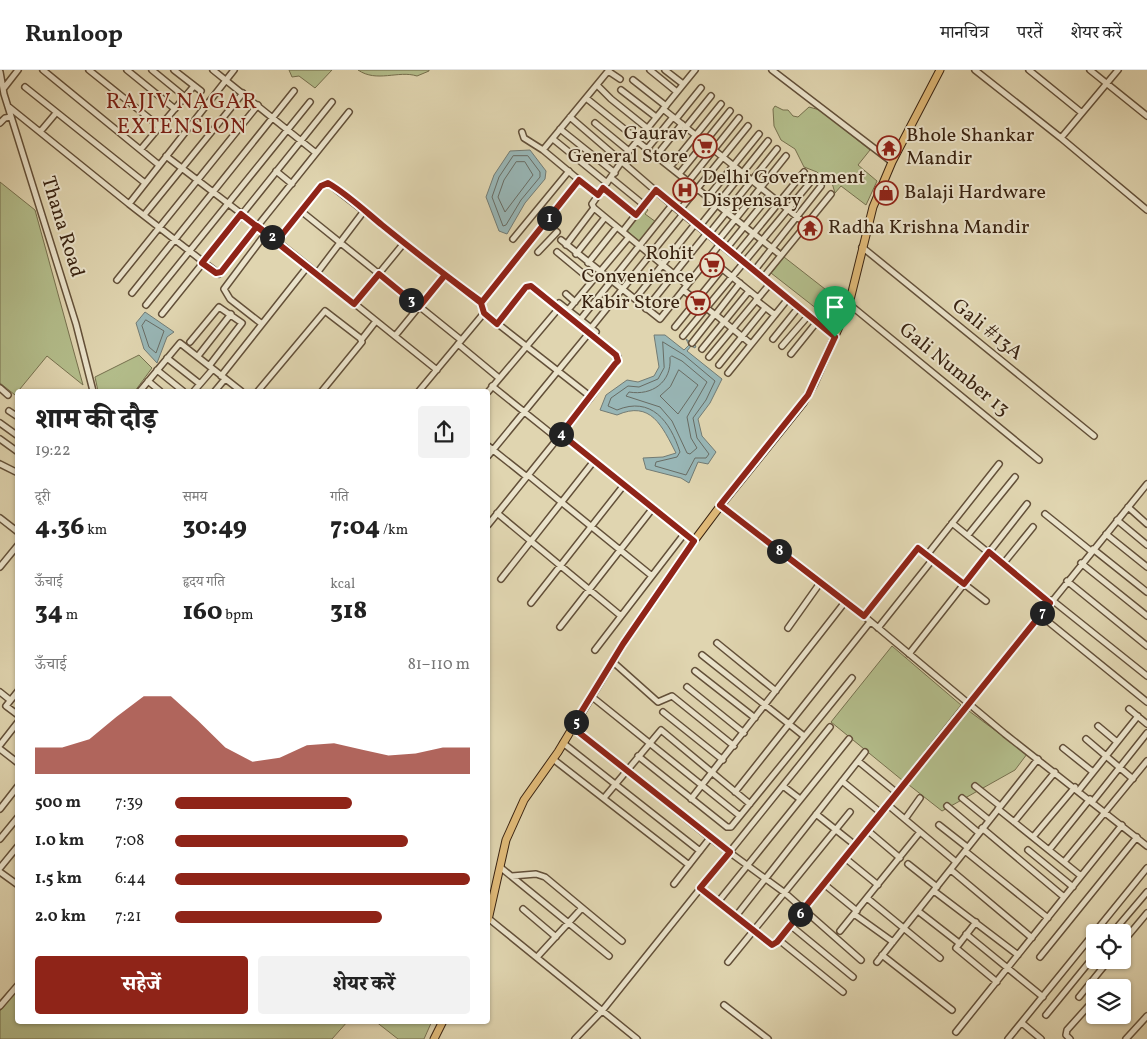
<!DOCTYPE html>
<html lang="hi">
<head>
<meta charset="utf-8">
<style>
	:root { --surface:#fff; --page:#f2f2f2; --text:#222; --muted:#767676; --line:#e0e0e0; --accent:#8f2418 }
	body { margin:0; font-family:Vollkorn,"Noto Serif Devanagari",serif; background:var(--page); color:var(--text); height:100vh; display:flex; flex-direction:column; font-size:19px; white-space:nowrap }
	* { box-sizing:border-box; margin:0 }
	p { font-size:16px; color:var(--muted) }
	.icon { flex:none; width:28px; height:28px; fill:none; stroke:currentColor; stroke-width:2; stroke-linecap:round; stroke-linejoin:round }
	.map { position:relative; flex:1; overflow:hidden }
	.drawer { position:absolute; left:15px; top:319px; width:475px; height:635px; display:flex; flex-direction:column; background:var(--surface); border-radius:5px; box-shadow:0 1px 4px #0004 }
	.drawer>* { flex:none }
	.controls { position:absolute; left:1086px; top:854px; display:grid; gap:10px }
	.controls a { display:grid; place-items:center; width:45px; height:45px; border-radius:5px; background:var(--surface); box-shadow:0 1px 4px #0004; font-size:25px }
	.pin { position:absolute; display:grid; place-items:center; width:42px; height:42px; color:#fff; margin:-51px -21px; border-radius:50% 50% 50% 0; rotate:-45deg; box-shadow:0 0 5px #0007 }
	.pin .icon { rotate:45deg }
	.km { position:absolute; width:25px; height:25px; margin:-12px; border-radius:50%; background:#222; color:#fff; font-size:14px; line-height:25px; text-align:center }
	.round { display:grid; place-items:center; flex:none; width:52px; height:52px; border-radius:5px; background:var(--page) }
	.head { display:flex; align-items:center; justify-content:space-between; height:85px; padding:0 20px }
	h1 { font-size:28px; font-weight:800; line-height:38px }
	.metrics { display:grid; grid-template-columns:repeat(3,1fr); gap:8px; height:85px; padding:5px 20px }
	.metrics div { display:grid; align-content:center }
	.metrics b { font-size:25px; font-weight:800 }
	.metrics small { font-size:14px; font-weight:400 }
	.metrics p { font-size:14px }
	.chart { height:140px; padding:10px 20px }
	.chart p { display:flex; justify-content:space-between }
	.chart svg { width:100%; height:90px; margin-top:5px; fill:var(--accent); opacity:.7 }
	.action { display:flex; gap:10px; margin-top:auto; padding:10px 20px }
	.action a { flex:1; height:58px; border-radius:5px; background:var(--accent); color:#fff; font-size:20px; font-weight:800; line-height:58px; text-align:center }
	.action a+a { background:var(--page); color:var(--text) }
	ul { padding:0 20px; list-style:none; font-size:16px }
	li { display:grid; grid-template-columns:80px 60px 1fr; align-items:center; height:38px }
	li i { height:12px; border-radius:6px; background:var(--accent) }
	header { display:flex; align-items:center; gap:30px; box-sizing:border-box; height:70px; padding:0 25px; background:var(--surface); border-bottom:1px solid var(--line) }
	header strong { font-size:24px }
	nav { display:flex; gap:28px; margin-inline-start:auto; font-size:18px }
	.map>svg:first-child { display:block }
	.green { fill:#b3bd8b; stroke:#76704e }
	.water { fill:#98b6b6; stroke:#727b74 }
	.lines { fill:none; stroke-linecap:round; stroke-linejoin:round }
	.shore { stroke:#686c64; stroke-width:1 }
	.minor-casing { stroke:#635039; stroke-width:8 }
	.major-casing { stroke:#392311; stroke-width:9 }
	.minor { stroke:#ebe4cc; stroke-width:5 }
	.major { stroke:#e0ba78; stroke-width:7 }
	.route-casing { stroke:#fff; stroke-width:10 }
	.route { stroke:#8f2418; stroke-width:6 }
	.labels { text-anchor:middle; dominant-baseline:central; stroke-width:4; stroke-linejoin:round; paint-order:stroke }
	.poi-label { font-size:20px; fill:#392311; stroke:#ebe4cc; text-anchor:start }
	.street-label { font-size:20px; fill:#392311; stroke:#ebe4cc }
	.quarter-label { font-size:22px; letter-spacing:1px; fill:#7a1f14; stroke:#ebe4cc }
</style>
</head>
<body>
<header>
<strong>Runloop</strong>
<nav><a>मानचित्र</a><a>परतें</a><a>शेयर करें</a></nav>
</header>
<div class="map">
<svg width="1147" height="969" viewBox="0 0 1147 969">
	<rect width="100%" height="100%" fill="#e0d5b0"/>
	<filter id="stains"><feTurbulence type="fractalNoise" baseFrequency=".004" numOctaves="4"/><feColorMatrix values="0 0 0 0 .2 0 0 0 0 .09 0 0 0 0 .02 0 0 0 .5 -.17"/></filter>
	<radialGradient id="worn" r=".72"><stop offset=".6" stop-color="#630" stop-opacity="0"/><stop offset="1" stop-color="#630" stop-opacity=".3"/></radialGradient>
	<path class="green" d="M289,0H332L315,18L299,6L292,7Z
		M358,0H429V1L417,6C398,0 377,13 358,0Z
		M775,36L783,40H788L793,46L798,47L809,37L820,40L870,80L858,95L877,111L866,135L841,116L835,123L832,113L823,109L817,102L804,97L795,79L781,70L774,56L773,39Z
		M0,112L35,140L83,315L47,286L15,325L0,313Z
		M644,137L648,140L645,144L656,152L640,172L626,160Z
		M784,187L839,230L831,250L771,203Z
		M139,285L152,298L135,321H98L95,307Z
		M892,576L961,635L902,710L831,652Z
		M969,641L1027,684L1015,700L942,741L909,715Z
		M17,920L18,951H348L332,969H0V941Z
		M375,951H432L424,969H398Z"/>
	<path class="water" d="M530,80L546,101L545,109L525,133L507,164L499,161L486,127L494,105L510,81Z
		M145,242L174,262L167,267L157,293L144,279L136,253Z
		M654,265H665L684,280L689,275L686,269L696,276L695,278L691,276L687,281L722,309L710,333L698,349L702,366L716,382L708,394L698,392L689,413L681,408L646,399L643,388L663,387L676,383C662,356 651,330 617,345L600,340L606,325L627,310L638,312L654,306L659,297Z"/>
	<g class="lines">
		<path class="shore" d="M528,86L540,102V107L521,130L506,155L503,156L492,127L499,107L513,86Z
			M525,92L533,105L505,142L498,127L504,110L516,92Z
			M146,250L164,261L156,283L149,277L142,256Z
			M663,272L684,285L715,311L706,330L693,348L697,368L709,384L706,388H695L686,405L655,396L656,392L677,387L680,382C670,351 651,326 617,340L608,336L611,328L628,316L639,317L658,309L664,298Z
			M672,286L682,291L707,312L687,347L691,368L697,378L690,384L687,383L672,351L660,337L626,326L629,322C652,326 672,312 670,288Z
			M679,300L698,315L678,344L660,326L670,317Z"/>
		<g class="minor-casing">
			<path id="minor" d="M43,0L159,95
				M89,0L160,57
				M127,0L175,39
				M152,0L185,27
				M174,0L201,21
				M213,0L316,83
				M650,0L677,22
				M665,0L683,14
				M772,0L892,92
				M975,0L1061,68L1147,140
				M1029,0L1082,43
				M1090,0L1147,46
				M608,1L620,9
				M0,2L4,24L76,254L93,321
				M633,10L666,36
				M597,15L611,29L647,58
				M25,17L145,113
				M4,18L18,0
				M621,20L656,47
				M586,28L638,70
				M9,37L129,134L234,0
				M663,39L806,154
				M570,47L679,141L835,267
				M676,49L701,18
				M0,53L5,48L11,47
				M595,53L629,81
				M686,57L711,26
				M560,59L615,103
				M40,62L56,43
				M522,62L524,68L543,80L597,125
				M1061,68L1118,0
				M553,69L607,113
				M637,71L778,183
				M141,79L194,16
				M647,79L673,47
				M543,80L609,0
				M166,86L277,171L437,300
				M656,86L682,54
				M670,97L721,34
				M276,101L292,114
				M679,104L730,41
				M611,108L644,135
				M688,112L739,48
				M603,118L636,145
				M708,127L759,64
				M129,134L219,204L349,42
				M594,138L687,215
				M301,141L461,270
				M679,141L748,56
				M144,145L243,23
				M699,157L768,71
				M623,161L655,120
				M708,165L777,79
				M513,169L569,101
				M561,170L660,249L720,174
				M277,171L321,116L328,113L479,231L484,243
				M717,172L786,86
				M566,175L594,138L592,134L629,81L695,0
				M862,177L1094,366
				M726,179L769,126
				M538,182L557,162
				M557,182L592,211
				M576,184L603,150
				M735,186L804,102
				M709,188L758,228
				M588,193L616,158
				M754,201L821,116
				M317,203L364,141
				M766,204L831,124
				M117,210L258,35
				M683,220L714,244
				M132,223L294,21
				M566,224L575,232
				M635,229L695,154
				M756,230L775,245
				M481,233L579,110
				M559,233L596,262
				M354,234L404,173
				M849,234L1039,390
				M146,235L310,32
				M646,239L707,163
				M568,240L629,167
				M162,244L332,32
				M716,244L740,213
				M716,245L751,274
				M580,250L672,135
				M262,254L230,229L224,219L266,163
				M497,254L526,217H533L618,287L615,294L591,327
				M675,257L722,199
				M591,258L683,144
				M395,266L445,205
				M683,266L813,109
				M362,269L376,251
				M773,269L798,238
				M190,272L219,237L242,253L209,296
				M692,273L714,245
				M458,274L499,308
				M782,276L808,246
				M702,279L749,221
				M791,284L816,253
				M198,286L231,244
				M709,287L769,215
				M167,288L200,314
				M719,295L765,238
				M157,300L183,321
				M728,303L787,230
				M221,306L308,196
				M148,311L160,321
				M492,316L558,369
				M0,318L8,325
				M140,321L180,273L213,299
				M194,321L213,299L241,321
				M215,321L225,309
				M258,321L325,241L360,268L362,272L322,321
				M419,321L484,243L591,327L488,455
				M488,322L559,238
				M9,341L18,347
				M0,353L18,366
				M561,364L694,471
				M0,369L18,382
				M488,376L527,407
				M488,386L589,263
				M0,394L18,403
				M528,405L652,506
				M721,435L864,546L1005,664L1147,776
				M1128,437L1147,454
				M497,443L621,546
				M1045,444L1091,481
				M0,448L18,462
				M1117,450L1147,475
				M952,453L1050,533
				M1106,464L1147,497
				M968,465L1015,407
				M1093,479L1147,522
				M927,485L999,394
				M1081,493L1147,546
				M1003,494L1033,457
				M0,497L18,475
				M501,509L594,391
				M1067,511L1147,576
				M1052,530L1147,606
				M531,533L624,415
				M1040,545L1147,632
				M864,546L918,478L986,531
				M560,557L653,438
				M788,558L820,513
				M878,558L933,489
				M717,573L776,621
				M595,580L685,463
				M909,584L1027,434
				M702,585L804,666
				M612,591L658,632L672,626L734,676
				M695,601L755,648
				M687,617L744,663
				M18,621L6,636L18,645
				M0,622L10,630
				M591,626L740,746
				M1129,639L1147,654
				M663,642L723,690
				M1098,656L1117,672
				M573,657L710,768L785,823L861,890
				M1086,669L1133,709
				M563,673L700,781
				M0,675L18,652
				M1063,678L1093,702
				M0,679L18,693
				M638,686L727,757H731L852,608
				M553,689L689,795
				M858,691L897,723
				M842,711L881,743
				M783,716L800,729
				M975,716L1000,736
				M1079,720L1138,646
				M735,722L870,552
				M604,728L661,660L750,734
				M962,728L989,750
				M691,729L845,532
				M1093,731L1147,663
				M888,735L956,792
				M947,736L979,763
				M0,739L18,716
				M998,739L1081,806
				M816,744L855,775
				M905,749L920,728
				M1014,752L1055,702
				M939,755L967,777
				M982,758L1064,827
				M867,760L900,788
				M1033,767L1075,717
				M0,769L18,747
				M1028,780L1073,817
				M1049,780L1090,729
				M965,781L1048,848
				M845,788L878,815
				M1064,792L1147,691
				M908,794L937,817
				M500,797L609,886
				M0,798L18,776
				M951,800L1032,868
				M0,802L18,815
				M512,806L536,804L545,807L622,871
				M674,814L710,768
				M824,814L857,841
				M700,818L769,873L772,875L777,872L1147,414
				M934,821L1018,885
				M867,828L940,888
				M718,832L849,669
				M523,839L556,867
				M918,841L959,873
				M854,844L893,872
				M736,846L865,682
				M488,848L637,969
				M976,852L956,878L997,912
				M790,855L853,907
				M840,861L920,762
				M1113,862L1147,822
				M966,864L1043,927
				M779,870L843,922
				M1122,873L1147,843
				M882,885L952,940
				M538,886L582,838
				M1040,887L1137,767
				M728,892L850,742
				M877,892L1038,689
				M1079,927L1109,890
				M724,935L768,969
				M0,936L18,915
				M1046,945L1095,885
				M1022,953L1041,969
				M956,962L1122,755
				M575,969L602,941L830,657
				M1008,969L1147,798
				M1070,969L1066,965L1067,960L1093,931
				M1126,969L1147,946"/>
		</g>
		<g class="major-casing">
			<path id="major" d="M488,850L506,770L524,730L558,682L623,574L694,471L721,435L803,333L814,314L849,234L873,137L892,92L940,0
				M434,969L443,951"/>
		</g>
		<use href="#minor" class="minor"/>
		<use href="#major" class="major"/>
	</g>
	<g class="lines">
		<g class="route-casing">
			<path id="route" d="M835,267L656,120L636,145L603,118L598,125L579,110L481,233L479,230C446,206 414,181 382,155C365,141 347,124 328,113L321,116L277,171L257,156L221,202L216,203L202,193L241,144L354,234L379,204L419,237L445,205L481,233L484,243L497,254L526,217L531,216L616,285L618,291L615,294L561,364L694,471L623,574L572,657L730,782L700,818L772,875L777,872L1050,533L989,482L964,514L918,478L864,546L720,435L808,325L835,267"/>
		</g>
		<use href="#route" class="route"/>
	</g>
	<defs>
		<g id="supermarket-ring" transform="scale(1.25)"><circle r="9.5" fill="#ebe4cc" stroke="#8f2418" stroke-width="1.5"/><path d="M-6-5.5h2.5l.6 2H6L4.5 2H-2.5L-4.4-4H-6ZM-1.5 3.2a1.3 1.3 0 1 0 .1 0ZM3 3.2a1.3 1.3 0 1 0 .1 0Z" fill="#8f2418"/></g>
		<g id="temple-ring" transform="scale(1.25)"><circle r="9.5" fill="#ebe4cc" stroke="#8f2418" stroke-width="1.5"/><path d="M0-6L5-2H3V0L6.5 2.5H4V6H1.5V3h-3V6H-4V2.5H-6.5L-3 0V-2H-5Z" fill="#8f2418"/></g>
		<g id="hospital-ring" transform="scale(1.25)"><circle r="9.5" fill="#ebe4cc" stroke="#8f2418" stroke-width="1.5"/><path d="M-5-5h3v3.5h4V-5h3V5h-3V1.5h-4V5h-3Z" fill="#8f2418"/></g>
		<g id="shop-ring" transform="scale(1.25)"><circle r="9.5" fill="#ebe4cc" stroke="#8f2418" stroke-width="1.5"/><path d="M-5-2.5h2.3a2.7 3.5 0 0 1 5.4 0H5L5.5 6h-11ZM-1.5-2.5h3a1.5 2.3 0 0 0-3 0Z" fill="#8f2418"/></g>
	</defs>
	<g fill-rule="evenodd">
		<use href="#supermarket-ring" x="705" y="76"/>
		<use href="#temple-ring" x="889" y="78"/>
		<use href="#hospital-ring" x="685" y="120"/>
		<use href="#shop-ring" x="886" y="123"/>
		<use href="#temple-ring" x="810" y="158"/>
		<use href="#supermarket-ring" x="712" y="195"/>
		<use href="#supermarket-ring" x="698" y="233"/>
	</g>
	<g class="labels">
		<g class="poi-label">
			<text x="688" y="64" text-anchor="end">Gaurav<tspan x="688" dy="23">General Store</tspan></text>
			<text x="906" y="66">Bhole Shankar<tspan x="906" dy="23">Mandir</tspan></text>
			<text x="702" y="108">Delhi Government<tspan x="702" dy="23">Dispensary</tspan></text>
			<text x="904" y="123">Balaji Hardware</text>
			<text x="828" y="158">Radha Krishna Mandir</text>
			<text x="694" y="184" text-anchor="end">Rohit<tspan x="694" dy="23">Convenience</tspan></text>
			<text x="680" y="233" text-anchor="end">Kabir Store</text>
		</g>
		<g class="street-label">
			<text transform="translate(62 157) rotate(73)">Thana Road</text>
			<text transform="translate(987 260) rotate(39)">Gali #13A</text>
			<text transform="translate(954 300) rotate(39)">Gali Number 13</text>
		</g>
		<g class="quarter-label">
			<text x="182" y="32">RAJIV NAGAR<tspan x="182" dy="25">EXTENSION</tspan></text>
		</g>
	</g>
	<rect width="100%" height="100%" filter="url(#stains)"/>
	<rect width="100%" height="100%" fill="url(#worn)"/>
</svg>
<div class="controls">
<a><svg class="icon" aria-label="locate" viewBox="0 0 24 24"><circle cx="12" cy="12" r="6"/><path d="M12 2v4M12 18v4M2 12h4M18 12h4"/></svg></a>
<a><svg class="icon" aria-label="layers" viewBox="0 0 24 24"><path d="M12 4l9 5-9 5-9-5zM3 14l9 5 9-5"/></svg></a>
</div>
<div class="pin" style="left:835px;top:267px;background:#1e9e55"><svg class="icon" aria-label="arrive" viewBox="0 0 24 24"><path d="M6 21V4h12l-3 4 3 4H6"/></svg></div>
<b class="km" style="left:549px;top:148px">1</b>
<b class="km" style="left:272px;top:167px">2</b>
<b class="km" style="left:411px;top:230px">3</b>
<b class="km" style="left:561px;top:364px">4</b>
<b class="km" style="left:576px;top:652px">5</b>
<b class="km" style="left:800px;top:844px">6</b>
<b class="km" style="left:1042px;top:543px">7</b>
<b class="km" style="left:779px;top:481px">8</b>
<section class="drawer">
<div class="head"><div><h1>शाम की दौड़</h1><p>19:22</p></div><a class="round"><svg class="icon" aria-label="share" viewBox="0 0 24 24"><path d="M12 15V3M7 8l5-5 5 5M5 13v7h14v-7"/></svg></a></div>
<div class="metrics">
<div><p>दूरी</p><b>4.36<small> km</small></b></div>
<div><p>समय</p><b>30:49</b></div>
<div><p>गति</p><b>7:04<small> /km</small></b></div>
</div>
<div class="metrics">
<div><p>ऊँचाई</p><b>34<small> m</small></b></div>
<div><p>हृदय गति</p><b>160<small> bpm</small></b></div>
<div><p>kcal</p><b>318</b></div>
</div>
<div class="chart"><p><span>ऊँचाई</span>81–110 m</p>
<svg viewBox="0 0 160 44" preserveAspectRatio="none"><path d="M0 44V31L10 31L20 27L30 16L40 6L50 6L60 18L70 31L80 38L90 36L100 30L110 29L120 32L130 35L140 34L150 31L160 31V44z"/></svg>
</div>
<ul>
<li><b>500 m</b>7:39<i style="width:60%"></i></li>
<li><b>1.0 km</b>7:08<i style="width:79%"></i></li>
<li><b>1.5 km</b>6:44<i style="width:100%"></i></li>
<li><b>2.0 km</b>7:21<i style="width:70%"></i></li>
</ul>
<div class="action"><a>सहेजें</a><a>शेयर करें</a></div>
</section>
</div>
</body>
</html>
